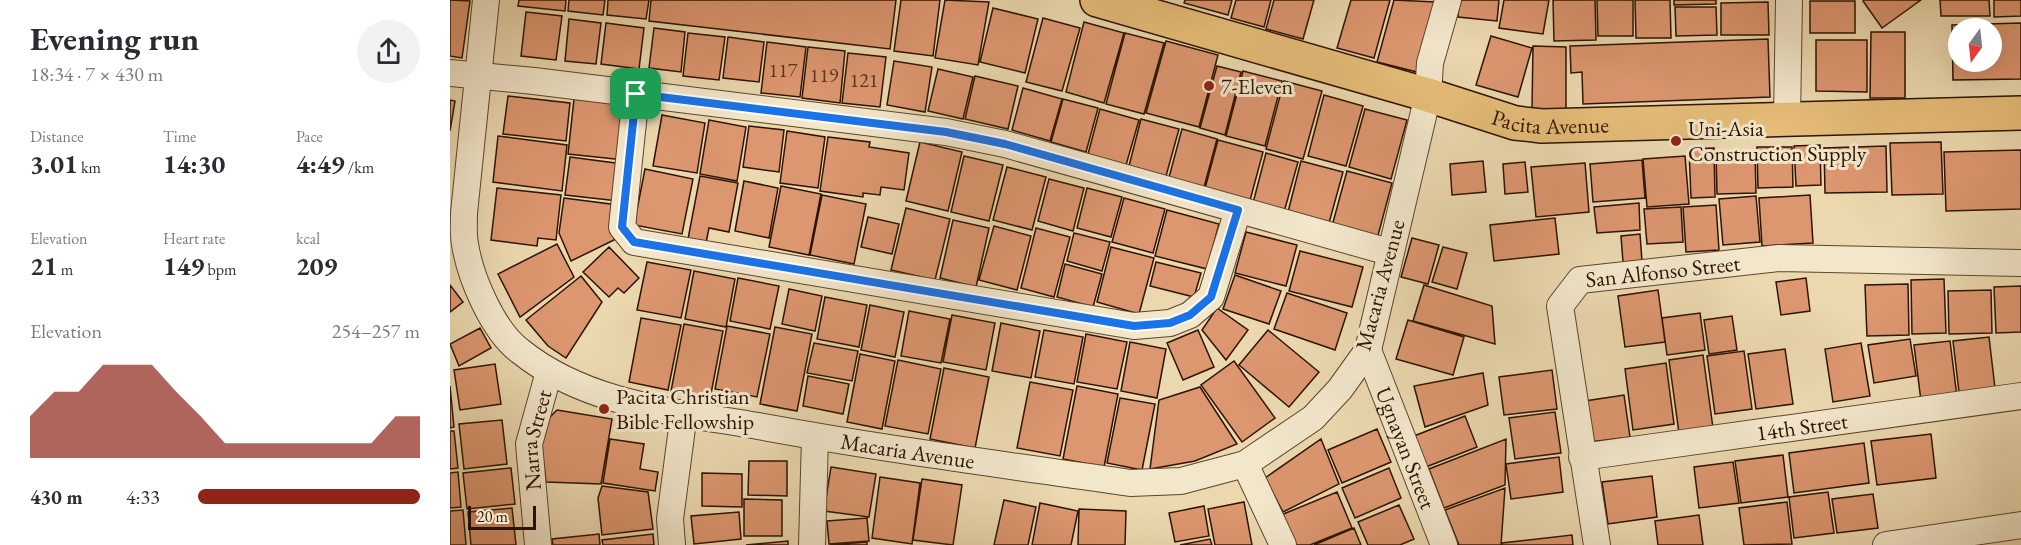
<!DOCTYPE html>
<html lang="en">
<head>
<meta charset="utf-8">
<style>
	:root { --surface:#fff; --page:#f2f2f3; --text:#2b2b33; --muted:#7c7c81; --accent:#8f2418 }
	body { margin:0; font-family:"EB Garamond",serif; background:var(--page); color:var(--text); height:100vh; display:flex; flex-direction:column; font-size:22px; white-space:nowrap }
	* { box-sizing:border-box; margin:0 }
	p { font-size:20px; color:var(--muted) }
	.icon { flex:none; width:33px; height:33px; fill:none; stroke:currentColor; stroke-width:2; stroke-linecap:round; stroke-linejoin:round }
	.map { position:relative; flex:1; overflow:hidden }
	.drawer { display:flex; flex-direction:column; background:var(--surface); width:450px }
	.drawer>* { flex:none }
	.needle { width:39px; rotate:195deg }
	.tools { position:absolute; left:1498px; top:18px; display:grid; gap:12px }
	.tools a { display:grid; place-items:center; width:54px; height:54px; border-radius:50%; background:var(--surface); box-shadow:0 6px 24px #0002; font-size:30px }
	.scale { position:absolute; left:18px; bottom:15px; width:68px; box-sizing:border-box; padding-left:6px; border:3px solid #2d1400; border-top:0; font-size:16px; line-height:21px; white-space:nowrap; color:#2d1400; -webkit-text-stroke:4px #f2e6cb; paint-order:stroke }
	.pin { position:absolute; display:grid; place-items:center; width:51px; height:51px; color:#fff; margin:-26px; border-radius:12px; box-shadow:0 3px 9px #0006 }
	.round { display:grid; place-items:center; flex:none; width:63px; height:63px; border-radius:32px; background:var(--page) }
	.head { display:flex; align-items:center; justify-content:space-between; height:102px; padding:0 30px }
	h1 { font-size:33px; font-weight:700; line-height:45px }
	.metrics { display:grid; grid-template-columns:repeat(3,1fr); gap:9px; height:102px; padding:6px 30px }
	.metrics div { display:grid; align-content:center }
	.metrics b { font-size:26px; font-weight:700 }
	.metrics small { font-size:16px; font-weight:400 }
	.metrics p { font-size:16px }
	.chart { height:168px; padding:12px 30px }
	.chart p { display:flex; justify-content:space-between }
	.chart svg { width:100%; height:108px; margin-top:6px; fill:var(--accent); opacity:.7 }
	ul { padding:0 30px; list-style:none; font-size:20px }
	li { display:grid; grid-template-columns:96px 72px 1fr; align-items:center; height:45px }
	li i { height:15px; border-radius:8px; background:var(--accent) }
	main { display:flex; flex:1; min-height:0 }
	.map>svg:first-child { display:block }
	.building { fill:#dc9670; stroke:#2d1400; stroke-width:1.5; fill-rule:evenodd }
	.lines { fill:none; stroke-linecap:round; stroke-linejoin:round }
	.minor-casing { stroke:#5c452c; stroke-width:28 }
	.major-casing { stroke:#2d1400; stroke-width:36 }
	.minor { stroke:#f2e6cb; stroke-width:26 }
	.major { stroke:#e6bc78; stroke-width:33 }
	.route-casing { stroke:#fff; stroke-width:12 }
	.route { stroke:#1a73e8; stroke-width:8 }
	.poi-dot { fill:#8f2418; stroke:#f2e6cb; stroke-width:2 }
	.labels { text-anchor:middle; dominant-baseline:central; stroke-width:6; stroke-linejoin:round; paint-order:stroke }
	.number-label { font-size:20px; fill:#59341c }
	.poi-label { font-size:22px; fill:#2d1400; stroke:#f2e6cb; text-anchor:start }
	.street-label { font-size:22px; fill:#2d1400; stroke:#f2e6cb }
</style>
</head>
<body>
<main>
<section class="drawer">
<div class="head"><div><h1>Evening run</h1><p>18:34 · 7 × 430 m</p></div><a class="round"><svg class="icon" aria-label="share" viewBox="0 0 24 24"><path d="M12 15V3M7 8l5-5 5 5M5 13v7h14v-7"/></svg></a></div>
<div class="metrics">
<div><p>Distance</p><b>3.01<small> km</small></b></div>
<div><p>Time</p><b>14:30</b></div>
<div><p>Pace</p><b>4:49<small> /km</small></b></div>
</div>
<div class="metrics">
<div><p>Elevation</p><b>21<small> m</small></b></div>
<div><p>Heart rate</p><b>149<small> bpm</small></b></div>
<div><p>kcal</p><b>209</b></div>
</div>
<div class="chart"><p><span>Elevation</span>254–257 m</p>
<svg viewBox="0 0 160 44" preserveAspectRatio="none"><path d="M0 44V27L10 17L20 17L30 6L40 6L50 6L60 17L70 27L80 38L90 38L100 38L110 38L120 38L130 38L140 38L150 27L160 27V44z"/></svg>
</div>
<ul>
<li><b>430 m</b>4:33<i style="width:100%"></i></li>
</ul>
</section>
<div class="map">
<svg width="1571" height="545" viewBox="0 0 1571 545">
	<rect width="100%" height="100%" fill="#ebd8af"/>
	<filter id="stains"><feTurbulence type="fractalNoise" baseFrequency=".00333" numOctaves="4"/><feColorMatrix values="0 0 0 0 .2 0 0 0 0 .09 0 0 0 0 .02 0 0 0 .5 -.17"/></filter>
	<radialGradient id="worn" r=".72"><stop offset=".6" stop-color="#630" stop-opacity="0"/><stop offset="1" stop-color="#630" stop-opacity=".3"/></radialGradient>
	<path class="building" d="M0,0L20,1L12,58L0,56Z
		M69,0H116L115,11L68,6Z
		M119,0H155L153,15L118,11Z
		M158,0H199L196,19L157,15Z
		M201,0H446L440,49L199,21Z
		M451,0H490L483,56L444,51Z
		M495,0L539,2L528,65L485,58Z
		M735,0H782L778,15L734,3Z
		M786,0H821L814,27L781,18Z
		M824,0H864L853,39L816,29Z
		M901,0H940L924,58L887,48Z
		M944,0L986,2L967,72L927,62Z
		M1009,0H1049L1047,21L1008,17Z
		M1054,0H1099L1093,34L1049,28Z
		M1103,0H1145L1146,40L1104,41Z
		M1147,0H1183V36H1148Z
		M1185,0H1220L1221,38H1186Z
		M1224,0H1266V4L1224,5Z
		M1471,0L1432,28L1413,1L1414,0Z
		M1490,0H1539L1540,16H1491Z
		M1544,0H1571V16L1544,17Z
		M1360,1H1405V33H1360Z
		M1318,2L1319,35H1271V3Z
		M1225,7H1266L1267,35L1226,36Z
		M543,8L588,19L575,73L530,62Z
		M76,12L112,16L106,60L71,56Z
		M593,18L630,28L612,91L576,82Z
		M119,19L151,23L146,64L115,61Z
		M634,22L674,33L654,103L616,92Z
		M156,23L194,28L189,69L151,64Z
		M1571,23V79L1503,80L1502,25ZM1509,28H1542V62H1509Z
		M204,28L235,32L231,72L199,68Z
		M1421,32H1455V98H1420Z
		M238,33L275,37L269,80L233,76Z
		M675,33L714,43L694,114L656,104Z
		M1041,36L1082,48L1068,97L1026,85Z
		M278,37L314,42L309,82L273,78Z
		M1318,39L1320,97L1133,104L1132,72L1121,73L1120,46Z
		M1366,40H1417V92L1366,91Z
		M716,41L768,55L749,127L696,113Z
		M317,42L356,47L350,97L311,93Z
		M1083,46L1116,47V109H1082Z
		M358,47L395,51L390,103L352,98Z
		M398,53L436,57L430,107L392,103Z
		M444,61L482,67L475,112L437,105Z
		M767,66L791,72L775,135L750,128Z
		M488,69L523,77L513,119L478,111Z
		M793,71L832,81L815,146L776,136Z
		M525,76L568,86L558,129L515,119Z
		M834,81L872,91L853,159L816,149Z
		M573,88L612,99L600,141L562,130Z
		M874,95L913,106L896,166L858,156Z
		M58,96L120,103L116,141L53,134Z
		M124,99L180,105L174,160L118,154Z
		M613,99L648,108L636,152L601,142Z
		M0,100L5,101L0,131Z
		M650,109L689,120L676,165L638,154Z
		M915,109L957,120L941,179L899,167Z
		M212,115L255,123L247,173L203,166Z
		M691,119L729,129L716,176L679,166Z
		M259,120L296,127L287,181L250,174Z
		M299,126L334,130L329,172L293,167Z
		M732,129L767,139L753,191L718,181Z
		M337,131L375,137L368,188L330,183Z
		M48,136L117,145L112,191L43,182Z
		M378,137L420,142L419,147L459,153L454,190L431,187L430,195L413,193V197L370,191Z
		M768,140L813,152L799,204L754,192Z
		M470,142L512,152L498,211L456,201Z
		M1491,142L1493,194L1442,195L1440,143Z
		M1370,145L1371,185L1346,186L1344,146Z
		M1436,146L1437,192L1375,193L1374,148Z
		M1307,147H1342L1343,187L1308,188Z
		M1264,148L1265,197L1241,198L1239,149Z
		M1571,150V209L1496,211L1494,152Z
		M1305,152L1306,193L1267,194L1266,153Z
		M816,153L848,162L834,212L803,203Z
		M514,156L553,165L539,221L501,212Z
		M1235,156L1239,204L1197,207L1193,159Z
		M120,157L173,164L168,201L115,195Z
		M1192,160L1195,198L1143,202L1140,164Z
		M851,161L893,172L879,223L838,212Z
		M1033,161L1036,192L1002,195L1000,164Z
		M1075,162L1078,192L1055,194L1053,164Z
		M1135,163L1139,212L1086,217L1081,167Z
		M557,167L596,177L582,230L543,220Z
		M195,169L243,179L232,234L184,225Z
		M897,171L942,183L927,239L882,226Z
		M250,176L288,183L279,232L259,228L256,243L238,239Z
		M599,179L634,188L623,231L588,221Z
		M294,181L328,188L319,238L285,231Z
		M331,186L371,194L359,255L319,247Z
		M47,188L111,195L106,240L88,238L87,246L41,240Z
		M637,188L672,197L661,237L627,228Z
		M372,195L416,204L404,264L360,255Z
		M1360,195L1363,243L1312,246L1309,198Z
		M1306,196L1310,242L1273,245L1269,199Z
		M114,198L168,205L164,240L121,261L109,233Z
		M674,198L715,209L703,253L662,242Z
		M1189,203L1190,230L1147,233L1144,207Z
		M1266,205L1269,250L1236,252L1233,207Z
		M1231,207L1233,242L1197,244L1194,209Z
		M456,208L500,219L485,280L441,270Z
		M717,210L769,224L757,269L705,256Z
		M418,217L449,224L442,254L411,247Z
		M1105,218L1109,254L1044,261L1040,225Z
		M503,220L539,228L526,287L490,278Z
		M544,226L581,236L567,290L529,280Z
		M586,228L620,237L604,297L571,288Z
		M796,232L847,245L836,286L785,273Z
		M624,233L660,242L652,271L617,261Z
		M1190,234L1192,261L1173,262L1171,236Z
		M962,238L989,245L978,284L951,277Z
		M107,244L124,277L70,317L48,274Z
		M159,247L189,278L174,293L168,288L159,297L133,272Z
		M661,247L704,258L689,314L647,302Z
		M993,247L1017,253L1007,289L982,282Z
		M850,251L913,267L902,307L839,291Z
		M197,262L241,270L231,318L187,310Z
		M706,262L751,273L744,297L700,286Z
		M615,264L652,274L643,307L607,297Z
		M244,271L285,279L276,327L235,319Z
		M785,275L831,291L819,324L773,309Z
		M131,276L152,302L116,358L98,346L76,320Z
		M288,278L329,286L320,329L280,321Z
		M1356,278L1360,311L1331,315L1326,282Z
		M1494,279L1496,333L1462,334L1461,280Z
		M1458,284L1459,335L1417,336L1415,285Z
		M0,285L13,302L0,312Z
		M974,285L1042,306L1045,344L963,321Z
		M1571,286V332L1546,333L1544,287Z
		M339,289L372,296L365,331L332,324Z
		M1208,290L1215,342L1175,347L1168,296Z
		M1541,290L1542,333L1499,334L1498,291Z
		M837,293L897,313L885,350L824,329Z
		M375,297L417,305L409,347L367,339Z
		M420,305L454,312L445,357L411,350Z
		M767,308L798,330L776,360L752,330Z
		M459,311L500,319L491,363L451,356Z
		M1250,313L1255,350L1217,355L1212,318Z
		M502,315L545,323L536,370L493,362Z
		M1282,316L1287,350L1259,354L1254,320Z
		M191,318L231,325L218,390L179,382Z
		M958,320L1014,337L1003,375L946,359Z
		M551,323L590,331L581,378L542,371Z
		M234,324L273,331L260,399L221,391Z
		M277,326L320,334L307,397L265,389Z
		M325,327L362,334L347,411L310,404Z
		M30,328L41,348L9,366L0,344Z
		M594,330L633,337L624,384L585,377Z
		M748,330L764,367L733,380L717,343Z
		M818,330L869,372L839,407L789,365Z
		M636,334L677,342L667,389L627,382Z
		M1539,337L1545,388L1509,392L1503,341Z
		M1460,339L1466,376L1424,383L1418,345Z
		M1500,341L1507,397L1471,401L1464,345Z
		M680,342L716,349L707,398L671,391Z
		M364,343L408,351L402,381L357,373Z
		M1411,343L1420,396L1383,402L1375,349Z
		M1335,349L1343,404L1306,409L1298,354Z
		M1294,351L1302,409L1265,414L1257,356Z
		M410,354L445,361L432,429L397,422Z
		M1253,355L1263,428L1229,433L1219,360Z
		M448,360L491,369L478,434L435,426Z
		M784,361L825,418L792,442L751,385Z
		M1216,363L1224,424L1183,430L1175,369Z
		M45,364L51,404L10,410L4,370Z
		M494,368L539,377L525,448L480,439Z
		M1102,370L1107,409L1054,415L1049,377Z
		M1033,373L1038,405L975,427L964,386Z
		M358,376L399,384L393,414L353,406Z
		M580,382L623,390L610,456L567,448Z
		M0,386L4,427L0,428Z
		M627,386L668,394L654,467L613,459Z
		M750,387L787,444L745,461L700,469L709,400Z
		M1174,395L1180,437L1140,442L1135,401Z
		M670,398L705,404L692,470L657,463Z
		M107,410L162,419L151,484L96,482L91,443L96,421Z
		M1105,412L1111,453L1065,459L1059,418Z
		M1015,416L1027,447L976,467L964,436Z
		M52,420L57,464L14,469L9,424Z
		M927,429L941,462L892,483L878,450Z
		M0,431H4L8,468L0,469Z
		M1481,434L1486,478L1427,485L1421,441Z
		M160,439L194,444L190,469L208,472L205,491L153,483Z
		M871,439L889,484L833,512L815,478Z
		M1056,439L1055,485L994,508L979,469Z
		M1414,443L1419,483L1344,493L1339,453Z
		M1333,455L1338,497L1291,503L1285,461Z
		M1109,457L1113,492L1061,499L1056,464Z
		M299,461H337V496L298,495Z
		M1283,462L1289,503L1249,508L1244,467Z
		M381,467L426,474L419,517L374,511Z
		M61,468L65,504L17,509L13,473Z
		M939,468L951,498L905,518L892,488Z
		M8,472L11,507L0,508V473Z
		M252,473L292,474V507L252,506Z
		M1202,476L1207,517L1158,524L1152,482Z
		M430,477L470,483L462,544L422,538Z
		M472,479L512,485L503,545L463,540Z
		M152,486L198,492L203,529L152,535L148,498Z
		M1055,488L1051,545H1009L995,510Z
		M887,492L902,528L860,545H844L831,515Z
		M1378,492L1384,533L1344,538L1339,497Z
		M1423,494L1428,528L1387,533L1382,499Z
		M294,499L332,500V536H294Z
		M554,500L586,507L578,545H544Z
		M794,502L802,545H765L758,509Z
		M1337,502L1342,544L1294,545L1289,508Z
		M590,503L628,511L621,545H582Z
		M949,505L964,539L950,545H918L908,522Z
		M754,506L759,536L725,542L719,513Z
		M62,508L66,545H21L18,512Z
		M629,509L676,511L675,545H628Z
		M13,510L16,545H0V511Z
		M289,512L291,539L244,544L241,516Z
		M1249,515L1253,545H1208L1205,521Z
		M417,518L419,541L379,544L377,521Z
		M904,528L911,545H864Z
		M149,534L150,545H103L102,539Z
		M203,534L204,545H153L152,540Z
		M1122,535L1123,545H1052V543Z
		M760,539L762,545H730Z
		M338,541V545H296Z
		M417,542V545H380Z"/>
	<g class="lines">
		<g class="minor-casing">
			<g id="minor">
				<path id="s1" d="M36,0L14,213C14,223 13,234 15,244C20,277 43,331 70,351C137,405 227,412 308,426C432,449 556,465 680,483L731,481L795,464L863,418L890,389L918,350L978,95L980,63L998,0"/>
				<path d="M0,73L84,81L496,132L555,144L939,252"/>
				<path d="M186,94L172,227L184,242L684,326L720,323L740,315L761,297L788,210"/>
				<path d="M1337,118L1339,0"/>
				<path id="s2" d="M918,350L994,545"/>
				<path id="s3" d="M1132,457L1571,396"/>
				<path d="M795,464L833,545"/>
				<path id="s4" d="M88,545L79,444L99,372"/>
				<path d="M222,545L220,519L234,413"/>
				<path d="M362,545L365,437"/>
				<path id="s5" d="M1147,545L1110,306L1130,280L1329,258L1571,263"/>
				<path d="M1436,545L1571,525"/>
			</g>
		</g>
		<g class="major-casing">
			<g id="major">
				<path id="s6" d="M647,0L978,95L1065,123L1092,126L1571,113"/>
			</g>
		</g>
		<use href="#minor" class="minor"/>
		<use href="#major" class="major"/>
	</g>
	<g class="lines">
		<g class="route-casing">
			<path id="route" d="M186,94L496,132L555,144L788,210L761,297L740,315L720,323L684,326L184,242L172,227Z"/>
		</g>
		<use href="#route" class="route"/>
	</g>
	<g class="poi-dot">
		<circle cx="759" cy="86" r="6"/>
		<circle cx="1226" cy="141" r="6"/>
		<circle cx="154" cy="409" r="6"/>
	</g>
	<g class="labels">
		<g class="number-label">
			<text x="333" y="70">117</text>
			<text x="374" y="75">119</text>
			<text x="414" y="80">121</text>
		</g>
		<g class="poi-label">
			<text x="771" y="86">7-Eleven</text>
			<text x="1238" y="128">Uni-Asia<tspan x="1238" dy="25">Construction Supply</tspan></text>
			<text x="166" y="396">Pacita Christian<tspan x="166" dy="25">Bible Fellowship</tspan></text>
		</g>
		<g class="street-label">
			<text stroke="none"><textPath href="#s6" startOffset="471">Pacita Avenue</textPath></text>
			<text stroke="none"><textPath href="#s5" startOffset="358">San Alfonso Street</textPath></text>
			<text transform="translate(930 285) rotate(-75)">Macaria Avenue</text>
			<text stroke="none"><textPath href="#s3" startOffset="222">14th Street</textPath></text>
			<text stroke="none"><textPath href="#s4" startOffset="106">Narra Street</textPath></text>
			<text stroke="none"><textPath href="#s2" startOffset="105">Ugnayan Street</textPath></text>
			<text stroke="none"><textPath href="#s1" startOffset="772">Macaria Avenue</textPath></text>
		</g>
	</g>
	<rect width="100%" height="100%" filter="url(#stains)"/>
	<rect width="100%" height="100%" fill="url(#worn)"/>
</svg>
<div class="tools">
<a><svg class="needle" viewBox="-14 -14 28 28"><path d="M0-13l5 13h-10z" fill="#e53935"/><path d="M0 13l5-13h-10z" fill="#7c7c81"/></svg></a>
</div>
<div class="scale">20 m</div>
<div class="pin" style="left:186px;top:94px;background:#1e9e55"><svg class="icon" aria-label="arrive" viewBox="0 0 24 24"><path d="M6 21V4h12l-3 4 3 4H6"/></svg></div>
</div>
</main>
</body>
</html>
